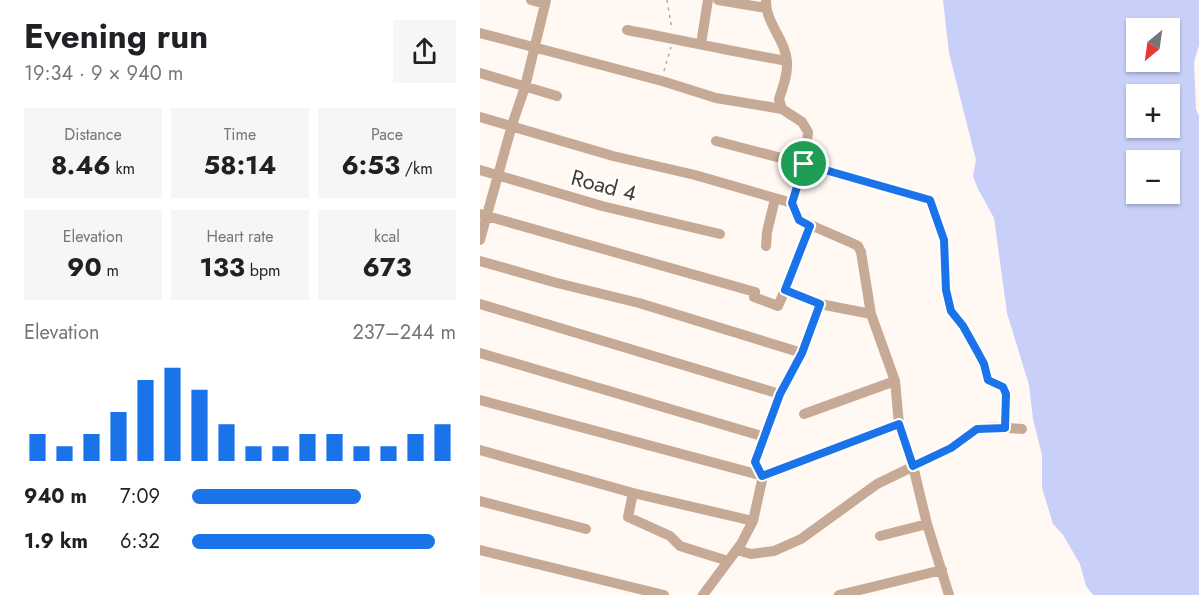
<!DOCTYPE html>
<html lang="en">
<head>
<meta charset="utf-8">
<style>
	:root { --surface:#fff; --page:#f6f6f6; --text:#202124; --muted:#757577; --accent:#1a73e8 }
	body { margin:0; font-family:Jost,sans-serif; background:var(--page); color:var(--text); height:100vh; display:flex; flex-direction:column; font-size:22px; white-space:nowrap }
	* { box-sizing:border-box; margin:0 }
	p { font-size:20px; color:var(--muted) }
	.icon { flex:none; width:33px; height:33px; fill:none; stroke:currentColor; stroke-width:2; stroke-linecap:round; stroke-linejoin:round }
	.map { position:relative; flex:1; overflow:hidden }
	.sheet { display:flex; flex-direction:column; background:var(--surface); width:480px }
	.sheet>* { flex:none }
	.needle { width:39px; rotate:209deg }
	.controls { position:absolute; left:646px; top:18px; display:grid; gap:12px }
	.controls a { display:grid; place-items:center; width:54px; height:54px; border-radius:0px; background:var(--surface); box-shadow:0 2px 4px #0004; font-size:30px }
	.pin { position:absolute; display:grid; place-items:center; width:51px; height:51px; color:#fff; margin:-26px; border:3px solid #fff; border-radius:50%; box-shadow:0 2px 6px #0007 }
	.round { display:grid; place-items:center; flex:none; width:63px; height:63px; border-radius:0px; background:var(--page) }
	.overview { display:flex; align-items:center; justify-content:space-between; height:102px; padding:0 24px }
	h1 { font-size:33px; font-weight:700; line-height:45px }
	.figures { display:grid; grid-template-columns:repeat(3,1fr); gap:9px; height:102px; padding:6px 24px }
	.figures div { display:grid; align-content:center; border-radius:0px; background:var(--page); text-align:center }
	.figures b { font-size:26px; font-weight:700 }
	.figures small { font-size:16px; font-weight:400 }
	.figures p { font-size:16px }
	.chart { height:168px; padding:12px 24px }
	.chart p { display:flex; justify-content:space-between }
	.chart svg { width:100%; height:108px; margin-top:6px; stroke:var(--accent); stroke-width:6 }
	ul { padding:0 24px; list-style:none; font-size:20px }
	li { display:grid; grid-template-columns:96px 72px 1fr; align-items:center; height:45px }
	li i { height:15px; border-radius:8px; background:var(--accent) }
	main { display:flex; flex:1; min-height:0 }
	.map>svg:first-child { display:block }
	.water { fill:#c8d0fa; fill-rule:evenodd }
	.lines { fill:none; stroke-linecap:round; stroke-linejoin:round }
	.path { stroke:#b1a8a1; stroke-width:1.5; stroke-dasharray:3 4.5; stroke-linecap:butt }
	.minor { stroke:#c7aa95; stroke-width:10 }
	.route-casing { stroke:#fff; stroke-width:12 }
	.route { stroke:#1a73e8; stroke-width:8 }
	.labels { text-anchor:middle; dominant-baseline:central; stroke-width:6; stroke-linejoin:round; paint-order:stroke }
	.street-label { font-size:22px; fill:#463a30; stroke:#fff }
</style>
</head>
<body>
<main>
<section class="sheet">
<div class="overview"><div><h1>Evening run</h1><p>19:34 · 9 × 940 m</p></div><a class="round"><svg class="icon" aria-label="share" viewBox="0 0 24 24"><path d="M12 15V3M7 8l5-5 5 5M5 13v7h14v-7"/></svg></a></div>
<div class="figures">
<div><p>Distance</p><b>8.46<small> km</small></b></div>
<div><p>Time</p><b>58:14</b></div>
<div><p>Pace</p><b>6:53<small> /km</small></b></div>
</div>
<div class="figures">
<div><p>Elevation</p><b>90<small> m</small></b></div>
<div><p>Heart rate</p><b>133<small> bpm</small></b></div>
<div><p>kcal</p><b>673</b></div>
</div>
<div class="chart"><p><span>Elevation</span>237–244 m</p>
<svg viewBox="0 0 160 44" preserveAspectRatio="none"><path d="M5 44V33M15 44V38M25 44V33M35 44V24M45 44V11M55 44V6M65 44V15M75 44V29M85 44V38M95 44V38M105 44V33M115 44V33M125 44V38M135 44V38M145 44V33M155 44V29"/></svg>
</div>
<ul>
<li><b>940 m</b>7:09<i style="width:64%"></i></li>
<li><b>1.9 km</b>6:32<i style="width:92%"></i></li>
</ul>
</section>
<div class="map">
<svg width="719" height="595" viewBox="0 0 719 595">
	<rect width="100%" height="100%" fill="#fff8f3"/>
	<path class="water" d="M463,0H719V45L714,62L716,109L719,116V595H613L606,586L600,564L583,535L573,524L562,488V455L553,419L549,385L527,313L514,218L498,189L493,176L496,160L469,53ZM657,28H690V62H657ZM657,94H690V128H657ZM657,160H690V194H657Z"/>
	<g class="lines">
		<path class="path" d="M187,0L192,30
			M184,71L191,47"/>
		<path class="minor" d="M51,0L65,4
			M238,0L286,8
			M286,0C285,23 306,40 307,62C308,74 303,87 299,99L302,109L322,122L328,132L326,154L312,203L319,220L372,243L378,246L381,252L391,314L415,381L419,424L433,466L447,524L469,595
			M147,30C201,40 254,52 307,61
			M0,33L182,81L236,98L302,109
			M221,44L228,0
			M0,73L77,96
			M0,117L133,156L215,175L312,203
			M236,141L324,164L450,200L464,240L466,290L471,311L483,326L497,351L504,364L508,380L523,387L527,394L525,428
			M0,170L122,206L240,234
			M0,214L275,292L274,297L298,306L305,290
			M330,226L305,290L340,304L391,314
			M0,240L32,125L45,87L66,0
			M286,246L287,232L295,199
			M0,261L77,283L159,303L322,353
			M0,304L300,394
			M0,353L285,437
			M0,400L283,476L419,424
			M324,414L415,381
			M0,450L153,493L273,521
			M153,493L148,517L190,536L200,546L248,561
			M0,501L106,529
			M400,536L447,524
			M0,550L184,595
			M257,550L271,554L294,551L321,539L397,484L471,448L497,429L516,427L542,429
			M223,595L261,544L273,521L283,476L275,462L300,394L322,353L340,304
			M359,595L462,570"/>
	</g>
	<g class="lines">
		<g class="route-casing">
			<path id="route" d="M324,164L450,200L464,240L466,290L471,311L483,326L497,351L504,364L508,380L523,387L526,394L525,428L497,429L471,448L433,466L419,424L282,476L275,462L300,394L322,353L340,304L305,290L330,226L319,220L312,203Z"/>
		</g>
		<use href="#route" class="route"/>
	</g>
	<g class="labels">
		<g class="street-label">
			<text transform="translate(124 185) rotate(15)">Road 4</text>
		</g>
	</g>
</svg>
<div class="controls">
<a><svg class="needle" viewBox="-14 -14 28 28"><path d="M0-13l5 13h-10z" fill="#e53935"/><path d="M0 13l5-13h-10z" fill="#757577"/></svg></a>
<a>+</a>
<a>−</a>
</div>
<div class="pin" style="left:324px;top:164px;background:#1e9e55"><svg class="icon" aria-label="arrive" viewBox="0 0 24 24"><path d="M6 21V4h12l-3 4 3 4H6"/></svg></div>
</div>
</main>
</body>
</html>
